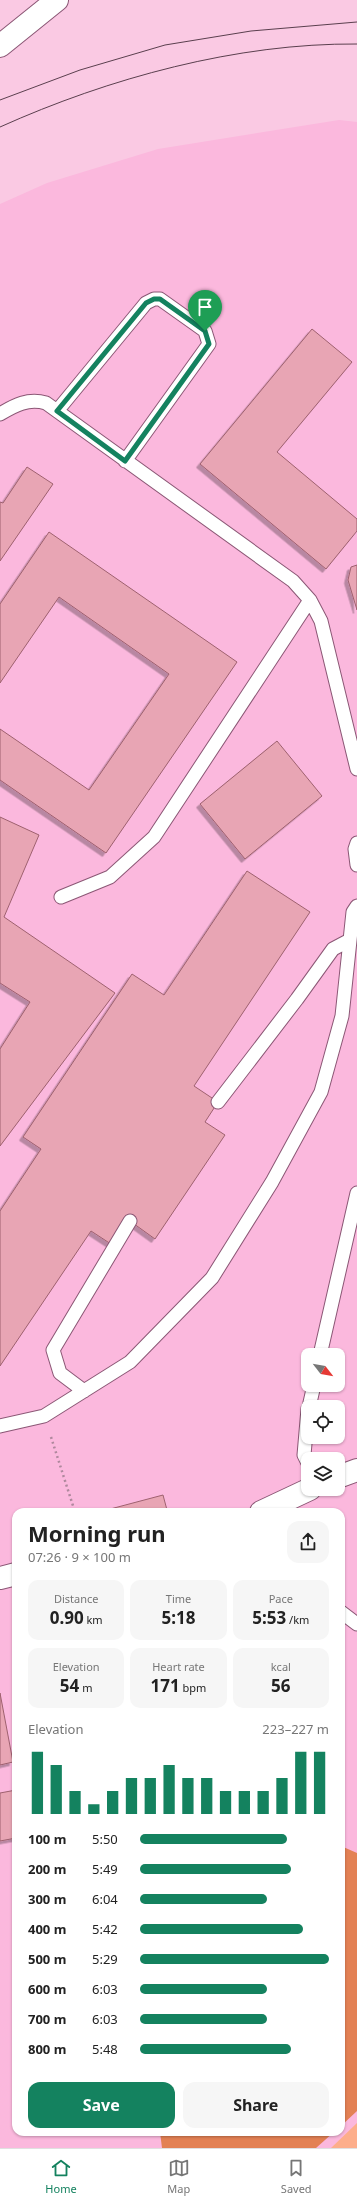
<!DOCTYPE html>
<html lang="en">
<head>
<meta charset="utf-8">
<style>
	:root { --surface:#fff; --page:#f6f6f6; --text:#222; --muted:#767676; --line:#e0e0e0; --accent:#14825f }
	body { margin:0; font-family:"Noto Sans",sans-serif; background:var(--page); color:var(--text); height:100vh; display:flex; flex-direction:column; font-size:15px; white-space:nowrap }
	* { box-sizing:border-box; margin:0 }
	p { font-size:13px; color:var(--muted) }
	.icon { flex:none; width:22px; height:22px; fill:none; stroke:currentColor; stroke-width:2; stroke-linecap:round; stroke-linejoin:round }
	.map { position:relative; flex:1; overflow:hidden }
	.side { position:absolute; left:12px; top:1508px; width:333px; height:628px; display:flex; flex-direction:column; background:var(--surface); border-radius:12px; box-shadow:0 1px 3px #0004 }
	.side>* { flex:none }
	.needle { width:26px; rotate:121deg }
	.controls { position:absolute; left:301px; top:1348px; display:grid; gap:8px }
	.controls a { display:grid; place-items:center; width:44px; height:44px; border-radius:8px; background:var(--surface); box-shadow:0 1px 3px #0004; font-size:20px }
	.pin { position:absolute; display:grid; place-items:center; width:34px; height:34px; color:#fff; margin:-41px -17px; border-radius:50% 50% 50% 0; rotate:-45deg; box-shadow:0 0 4px #0007 }
	.pin .icon { rotate:45deg }
	.round { display:grid; place-items:center; flex:none; width:42px; height:42px; border-radius:12px; background:var(--page) }
	.overview { display:flex; align-items:center; justify-content:space-between; height:68px; padding:0 16px }
	h1 { font-size:22px; font-weight:700; line-height:30px }
	.stats { display:grid; grid-template-columns:repeat(3,1fr); gap:6px; height:68px; padding:4px 16px }
	.stats div { display:grid; align-content:center; border-radius:10px; background:var(--page); text-align:center }
	.stats b { font-size:17px; font-weight:700 }
	.stats small { font-size:11px; font-weight:400 }
	.stats p { font-size:11px }
	.chart { height:112px; padding:8px 16px }
	.chart p { display:flex; justify-content:space-between }
	.chart svg { width:100%; height:72px; margin-top:4px; stroke:var(--accent); stroke-width:6 }
	.button { display:flex; gap:8px; margin-top:auto; padding:8px 16px }
	.button a { flex:1; height:46px; border-radius:12px; background:var(--accent); color:#fff; font-size:16px; font-weight:700; line-height:46px; text-align:center }
	.button a+a { background:var(--page); color:var(--text) }
	ul { padding:0 16px; list-style:none; font-size:13px }
	li { display:grid; grid-template-columns:64px 48px 1fr; align-items:center; height:30px }
	li i { height:10px; border-radius:5px; background:var(--accent) }
	.tab-bar { display:flex; justify-content:space-around; align-items:center; height:56px; border-top:1px solid var(--line); background:var(--surface); font-size:11px; color:var(--muted) }
	.tab-bar a { display:grid; justify-items:center; gap:2px }
	.tab-bar .active { color:var(--accent) }
	.map>svg:first-child { display:block }
	.built { fill:#fbb8dd; fill-rule:evenodd }
	.green { fill:#fdae8b }
	.forest { fill:#e38154 }
	.building { fill:#e8a5b4; stroke:#9e616f; filter:url(#shadow) }
	.lines { fill:none; stroke-linecap:round; stroke-linejoin:round }
	.lane-casing { stroke:#8b5775; stroke-width:15 }
	.street-casing { stroke:#8b5775; stroke-width:24 }
	.secondary-casing { stroke:#8b5775; stroke-width:24 }
	.path { stroke:#af889d; stroke-width:2.5; stroke-dasharray:2 3; stroke-linecap:butt }
	.lane { stroke:#fff; stroke-width:13 }
	.street { stroke:#fff; stroke-width:22 }
	.secondary { stroke:#fff; stroke-width:22 }
	.tram { stroke:#5a3f4e; stroke-width:1 }
	.route-casing { stroke:#fff; stroke-width:8 }
	.route { stroke:#14825f; stroke-width:5 }
</style>
</head>
<body>
<div class="map">
<svg width="357" height="2148" viewBox="0 0 357 2148">
	<defs>
		<filter id="shadow"><feDropShadow dx="-3.5" dy="3.5" stdDeviation="0" flood-color="#0004"/></filter>
	</defs>
	<rect width="100%" height="100%" fill="#fac9e3"/>
	<path class="built" d="M339,120L357,122V2148H0V204L47,183L158,149ZM308,1355H338V1385H308ZM308,1407H338V1437H308ZM308,1459H338V1489H308ZM16,1512H341V2132H16Z"/>
	<path class="green" d="M357,2123V2148H331Z"/>
	<path class="forest" d="M341,1846L357,1853V2111L341,2126Z
		M160,2132H334L316,2148H162Z"/>
	<path class="building" d="M312,329L352,362L277,452L357,519V531L326,569L200,464Z
		M27,467L53,484L0,561V502L3,503Z
		M49,532L237,662L106,853L0,780V729L89,790L169,674L59,597L0,683V604Z
		M357,565V610L348,580L351,567Z
		M277,741L322,796L245,859L200,804Z
		M0,817L39,835L4,917L115,993L0,1146V1049L30,1002L0,983Z
		M247,871L310,912L194,1086L218,1102L205,1122L225,1135L155,1239L130,1221L114,1246L91,1231L0,1366V1211L41,1149L23,1137L132,974L164,995Z
		M163,1495L167,1510L159,1512H99Z
		M0,1693L13,1762L0,1765Z
		M16,1790V1838L0,1841V1793Z"/>
	<g class="lines">
		<g class="lane-casing">
			<path id="lane" d="M57,411L146,303L154,299H160L205,331L209,344L125,461
				M0,414C15,405 28,398 46,403L293,581L310,600L321,621L357,769
				M357,843L355,849L357,865
				M61,897L110,877L154,837L310,600
				M218,1102L297,999L333,949L350,940
				M320,1355L357,1193
				M84,1391L60,1373L53,1350L130,1221
				M309,1407L314,1385
				M308,1409L304,1455L308,1463
				M0,1426L44,1416L130,1362L212,1278L272,1182L321,1092L342,1016L353,912L357,906
				M341,1612L357,1624"/>
		</g>
		<g class="street-casing">
			<path id="street" d="M0,46L57,0"/>
		</g>
		<g class="secondary-casing">
			<path id="secondary" d="M338,1477L357,1470
				M261,1512L310,1489
				M0,1578L16,1574"/>
		</g>
		<path class="path" d="M51,1437L75,1512"/>
		<use href="#lane" class="lane"/>
		<use href="#street" class="street"/>
		<use href="#secondary" class="secondary"/>
		<path class="tram" d="M0,100L80,70L165,45L251,31L357,22
			M0,127C109,78 237,43 357,44"/>
	</g>
	<g class="lines">
		<g class="route-casing">
			<path id="route" d="M154,299H160L205,331L209,344L125,461L57,411L146,303Z"/>
		</g>
		<use href="#route" class="route"/>
	</g>
</svg>
<div class="controls">
<a><svg class="needle" viewBox="-14 -14 28 28"><path d="M0-13l5 13h-10z" fill="#e53935"/><path d="M0 13l5-13h-10z" fill="#767676"/></svg></a>
<a><svg class="icon" aria-label="locate" viewBox="0 0 24 24"><circle cx="12" cy="12" r="6"/><path d="M12 2v4M12 18v4M2 12h4M18 12h4"/></svg></a>
<a><svg class="icon" aria-label="layers" viewBox="0 0 24 24"><path d="M12 4l9 5-9 5-9-5zM3 14l9 5 9-5"/></svg></a>
</div>
<div class="pin" style="left:205px;top:331px;background:#1e9e55"><svg class="icon" aria-label="arrive" viewBox="0 0 24 24"><path d="M6 21V4h12l-3 4 3 4H6"/></svg></div>
<section class="side">
<div class="overview"><div><h1>Morning run</h1><p>07:26 · 9 × 100 m</p></div><a class="round"><svg class="icon" aria-label="share" viewBox="0 0 24 24"><path d="M12 15V3M7 8l5-5 5 5M5 13v7h14v-7"/></svg></a></div>
<div class="stats">
<div><p>Distance</p><b>0.90<small> km</small></b></div>
<div><p>Time</p><b>5:18</b></div>
<div><p>Pace</p><b>5:53<small> /km</small></b></div>
</div>
<div class="stats">
<div><p>Elevation</p><b>54<small> m</small></b></div>
<div><p>Heart rate</p><b>171<small> bpm</small></b></div>
<div><p>kcal</p><b>56</b></div>
</div>
<div class="chart"><p><span>Elevation</span>223–227 m</p>
<svg viewBox="0 0 160 44" preserveAspectRatio="none"><path d="M5 44V6M15 44V14M25 44V30M35 44V38M45 44V30M55 44V22M65 44V22M75 44V14M85 44V22M95 44V22M105 44V30M115 44V30M125 44V30M135 44V22M145 44V6M155 44V6"/></svg>
</div>
<ul>
<li><b>100 m</b>5:50<i style="width:78%"></i></li>
<li><b>200 m</b>5:49<i style="width:80%"></i></li>
<li><b>300 m</b>6:04<i style="width:67%"></i></li>
<li><b>400 m</b>5:42<i style="width:86%"></i></li>
<li><b>500 m</b>5:29<i style="width:100%"></i></li>
<li><b>600 m</b>6:03<i style="width:67%"></i></li>
<li><b>700 m</b>6:03<i style="width:67%"></i></li>
<li><b>800 m</b>5:48<i style="width:80%"></i></li>
</ul>
<div class="button"><a>Save</a><a>Share</a></div>
</section>
</div>
<nav class="tab-bar">
<a class="active"><svg class="icon" aria-label="home" viewBox="0 0 24 24"><path d="M3 11l9-7 9 7M6 9v11h12V9"/></svg>Home</a>
<a><svg class="icon" aria-label="map" viewBox="0 0 24 24"><path d="M3 6l6-2 6 2 6-2v14l-6 2-6-2-6 2zM9 4v14M15 6v14"/></svg>Map</a>
<a><svg class="icon" aria-label="saved" viewBox="0 0 24 24"><path d="M7 4h10v16l-5-4-5 4z"/></svg>Saved</a>
</nav>
</body>
</html>
